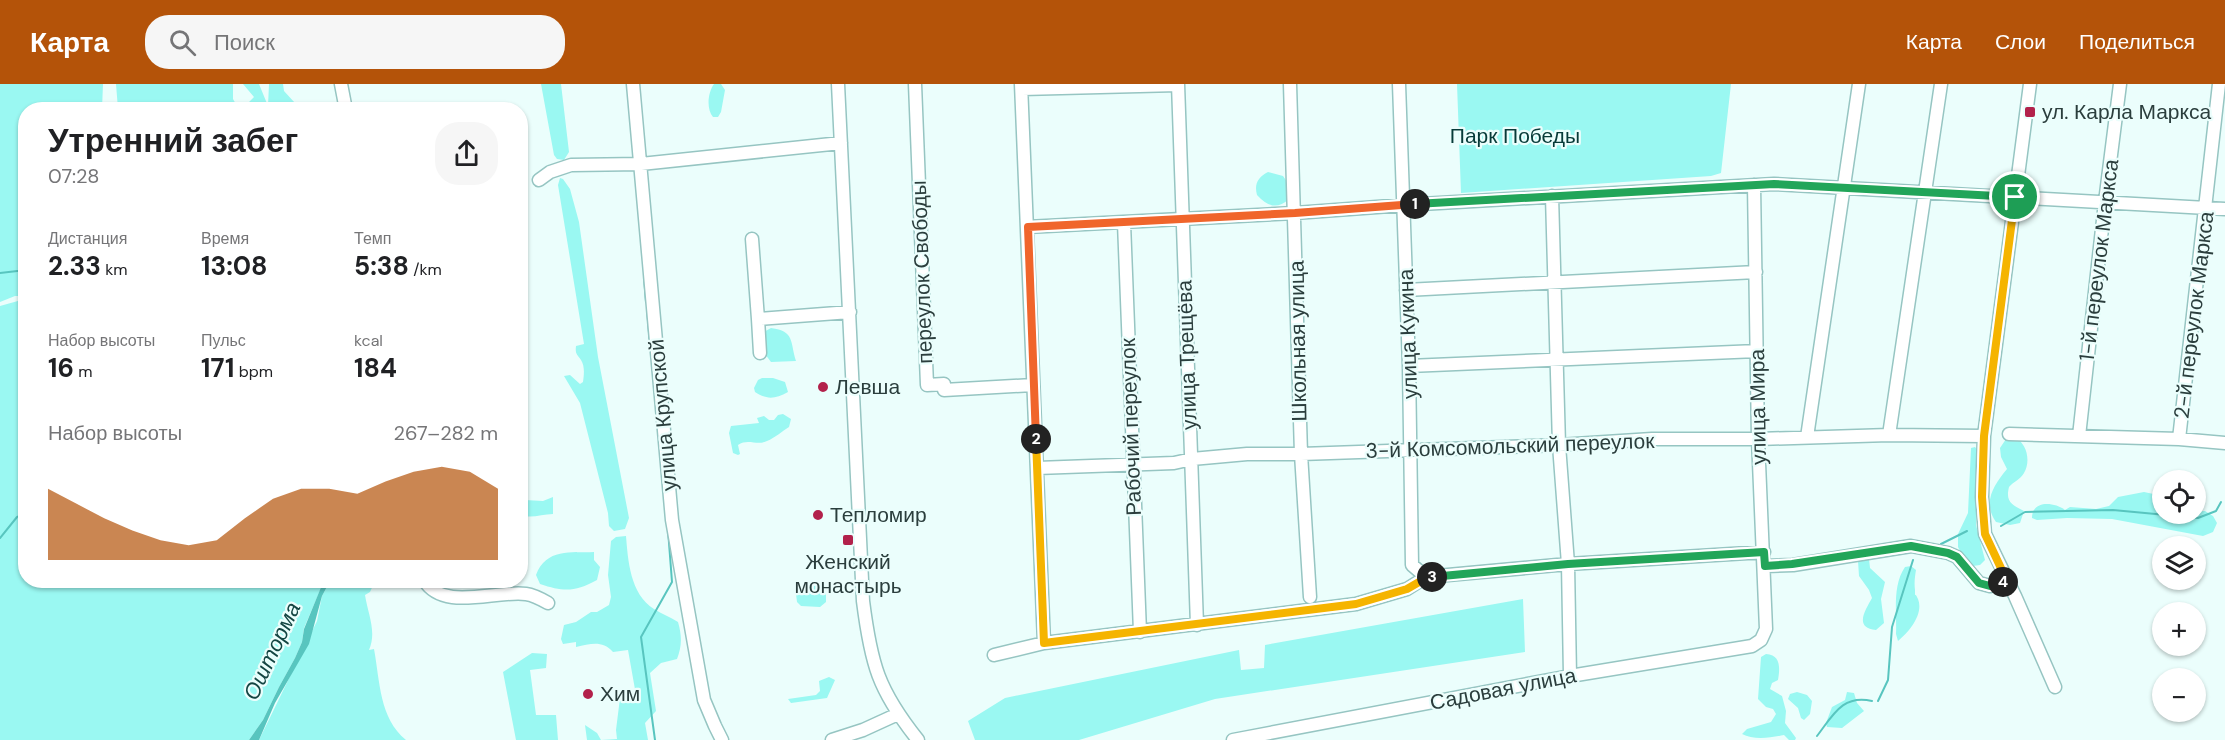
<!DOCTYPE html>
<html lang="ru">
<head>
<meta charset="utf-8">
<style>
	:root { --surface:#fff; --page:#f6f6f6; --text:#202124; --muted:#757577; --accent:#b45309 }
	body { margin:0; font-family:"DM Sans",sans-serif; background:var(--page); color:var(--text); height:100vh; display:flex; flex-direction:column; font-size:22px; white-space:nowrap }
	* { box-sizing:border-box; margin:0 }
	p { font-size:20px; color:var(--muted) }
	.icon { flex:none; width:33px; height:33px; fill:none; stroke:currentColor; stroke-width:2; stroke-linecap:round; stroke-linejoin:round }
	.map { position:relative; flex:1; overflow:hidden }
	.sheet { position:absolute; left:18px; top:18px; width:510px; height:486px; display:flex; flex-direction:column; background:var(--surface); border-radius:24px; box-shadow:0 2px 4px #0004 }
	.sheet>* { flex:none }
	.buttons { position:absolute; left:2152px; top:386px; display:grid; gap:12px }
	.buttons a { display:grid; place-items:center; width:54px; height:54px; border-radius:50%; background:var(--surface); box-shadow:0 2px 4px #0004; font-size:30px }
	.pin { position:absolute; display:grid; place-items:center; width:51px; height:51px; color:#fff; margin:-26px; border:3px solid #fff; border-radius:50%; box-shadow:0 2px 6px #0007 }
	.km { position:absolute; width:30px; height:30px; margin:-15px; border-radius:50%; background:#222; color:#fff; font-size:16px; line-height:30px; text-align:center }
	.round { display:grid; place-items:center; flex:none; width:63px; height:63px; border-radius:24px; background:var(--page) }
	.summary { display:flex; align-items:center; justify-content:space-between; height:102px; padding:0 30px }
	h1 { font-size:33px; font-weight:700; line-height:45px }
	.stats { display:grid; grid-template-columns:repeat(3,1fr); gap:9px; height:102px; padding:6px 30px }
	.stats div { display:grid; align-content:center }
	.stats b { font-size:26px; font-weight:700 }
	.stats small { font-size:16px; font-weight:400 }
	.stats p { font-size:16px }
	.chart { height:168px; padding:12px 30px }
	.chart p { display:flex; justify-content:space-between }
	.chart svg { width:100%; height:108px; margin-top:6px; fill:var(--accent); opacity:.7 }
	header { display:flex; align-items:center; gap:36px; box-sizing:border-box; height:84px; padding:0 30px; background:var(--accent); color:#fff }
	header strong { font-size:28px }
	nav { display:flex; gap:33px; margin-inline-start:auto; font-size:21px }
	.search { width:420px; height:54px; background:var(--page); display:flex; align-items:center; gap:15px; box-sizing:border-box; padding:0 21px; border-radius:24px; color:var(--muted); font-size:22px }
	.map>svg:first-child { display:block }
	.green { fill:#9af8f2 }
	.water { fill:#58c5bf }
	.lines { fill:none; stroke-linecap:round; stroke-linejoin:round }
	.stream { stroke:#58c5bf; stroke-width:2 }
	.minor-casing { stroke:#96c5c2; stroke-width:15 }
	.minor { stroke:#fff; stroke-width:12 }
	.split-1-casing { stroke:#fff; stroke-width:12 }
	.split-2-casing { stroke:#fff; stroke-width:12 }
	.split-3-casing { stroke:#fff; stroke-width:12 }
	.split-4-casing { stroke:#fff; stroke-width:12 }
	.split-5-casing { stroke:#fff; stroke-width:12 }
	.split-1 { stroke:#22a559; stroke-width:8 }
	.split-2 { stroke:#f0652b; stroke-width:8 }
	.split-3 { stroke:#f5b400; stroke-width:8 }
	.split-4 { stroke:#22a559; stroke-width:8 }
	.split-5 { stroke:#f5b400; stroke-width:8 }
	.poi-dot { fill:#b2214b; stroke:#ebfefc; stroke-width:2 }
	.labels { text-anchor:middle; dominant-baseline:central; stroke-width:4.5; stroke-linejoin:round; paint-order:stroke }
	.poi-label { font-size:21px; fill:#2b3e3d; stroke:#ebfefc; text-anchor:start }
	.park-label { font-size:21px; fill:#073b39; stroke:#ebfefc }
	.street-label { font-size:21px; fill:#2b3e3d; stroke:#ebfefc }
	.water-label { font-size:22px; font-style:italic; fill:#144643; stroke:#ebfefc }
</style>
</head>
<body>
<header>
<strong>Карта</strong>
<div class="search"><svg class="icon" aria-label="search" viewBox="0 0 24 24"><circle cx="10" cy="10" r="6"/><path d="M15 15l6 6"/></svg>Поиск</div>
<nav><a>Карта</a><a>Слои</a><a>Поделиться</a></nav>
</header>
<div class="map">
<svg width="2225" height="656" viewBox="0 0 2225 656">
	<rect width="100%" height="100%" fill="#ebfefc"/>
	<path class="green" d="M0,0H103L102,25L26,26L25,212H15L0,218Z
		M116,0H233V15L237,22L249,18L254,13L243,0H259L268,22L269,0H283L284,7L295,19L294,26L175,25L176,24L118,25Z
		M541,0H561L569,68L564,76L557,75L554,71Z
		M714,0H721L725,6L721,28L718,33H713C706,25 708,8 714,0Z
		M1457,0H1731L1721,89L1711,92L1461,109Z
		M1268,88L1283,92L1290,102L1289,115C1277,126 1267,122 1257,111C1254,100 1258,93 1268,88Z
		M560,94L563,95L570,105L579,138L598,273L629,434L625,445L614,447L609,442L608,429L580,319L564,292L570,291L580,300L583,298C584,291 585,282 581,276C577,270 575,270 576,262L584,260L558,101Z
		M25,215L26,496L324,497L304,544L302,558L295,574L279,603L263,636L249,656H0V222Z
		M771,244C795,247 790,258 796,277L771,278L765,270L762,249Z
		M762,294H773L785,298L788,308C775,315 767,316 755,308L754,304L758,296Z
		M783,330L791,335L789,343C782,347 775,354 767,357C757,362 748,354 738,361L740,370L738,371L733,369L729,349L731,342L759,339L757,334L764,332L769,336H774L778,331Z
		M2015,353C2027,360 2031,377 2024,389C2021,395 2013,398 2009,403C2005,419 2013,421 2024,427L2020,439L2010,441L1996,438C1982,418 1994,401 2007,385L2001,373L2000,364L2006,355Z
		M1975,363L1979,368L1976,441L1985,476L1980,481L1973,482L1966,479L1958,463V450L1968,429L1971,364Z
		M2144,408L2163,412V429L2205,427L2213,432L2217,439L2213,448L2203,452L2112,435L2067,434L2037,436L2032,434C2032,416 2054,418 2065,426L2070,423L2096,425L2109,422L2118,413Z
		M553,413V430C542,430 531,435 521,431V421L525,416L543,417Z
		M626,452C628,476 630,510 654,525C662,530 670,533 678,538C682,552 682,562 677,575L661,579L650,589L656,627L645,639L648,656H587L585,641L597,649L601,656L617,655L616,646L620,614L636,611L628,566L613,568C602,556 591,560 576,563V558L563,560L561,555L564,541L576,538L591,528H597L609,521L611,513L608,491L611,457L616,453Z
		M594,468V476L600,483L597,496C575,508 564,508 540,500L536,491C546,464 571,469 594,468Z
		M1861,474L1869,475L1870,484L1885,498L1881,515L1884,539L1876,546C1853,544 1866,525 1872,514L1869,506L1859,492L1858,477Z
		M1911,482L1916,486C1915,492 1914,499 1915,506C1915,515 1915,507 1918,515C1924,530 1909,548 1898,557L1896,550C1897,528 1892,502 1905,483Z
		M330,497H375L370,508L365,511C368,530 377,548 369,566L374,565C380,597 379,634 406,656H259L317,537L322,512Z
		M805,501L816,502L826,508V518L820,523L801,522L797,518L796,510Z
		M1523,515L1525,568L1215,615L1079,656H975L968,637L1005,614L1239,566L1241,586L1264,584L1265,561Z
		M532,569L547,570L546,584L530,586L536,631H556L558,656H516L503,588Z
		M1766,570C1781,571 1780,584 1778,596L1772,599L1770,605L1782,612L1786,627L1785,639L1796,654L1795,656H1789L1784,651C1770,654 1753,656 1742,650L1747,645L1771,638L1776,630L1773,625L1766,623L1758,615L1761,573Z
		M829,593L835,596L827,614L791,619L788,615L816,611L820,607L819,597Z
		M1797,608L1807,611L1812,617L1810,630L1804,636L1801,634L1798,624L1788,615L1790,610Z
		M1847,608L1854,609L1857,619L1864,627L1842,644L1827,643L1826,639L1832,623L1845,616Z"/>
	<path class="water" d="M324,496L330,497L322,512L309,560L275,619L259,656H249L263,636L279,603L295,574L302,558L304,545Z"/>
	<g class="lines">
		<path class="stream" d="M0,189L26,186
			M644,193L646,218
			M647,225L650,261
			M2001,442L2025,428L2113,426L2198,434L2216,427L2221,418
			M0,454L17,433L26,428
			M1941,460L1967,447
			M1878,617L1888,596L1892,543L1913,476
			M1817,652C1833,631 1843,610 1872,617
			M655,656L641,553L672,498L668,446"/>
		<g class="minor-casing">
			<path id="minor" d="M341,0L346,26
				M633,0L672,436L704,616L715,642L722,656
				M838,0L863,517C871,580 878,606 918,656
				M915,0L927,301L944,300V306L1033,301
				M1021,0L1044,559
				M1178,0L1197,541
				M1290,0L1301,370L1310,513
				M1399,0L1409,282L1412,481L1426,493
				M2030,0L1984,352L1982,413L1985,450L2015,512L2055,603
				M1022,5L1178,1
				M539,96L550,88L571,81L641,80L841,59
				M1552,112L1559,361L1568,480L1570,592
				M1124,139L1140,548
				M1027,143L1295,129L1404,121L1774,100L2225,125
				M752,155L758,235L850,228
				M1406,206L1756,188
				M758,235L760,269
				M1409,282L1757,267
				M2009,350L2179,355L2225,359
				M1889,351L1941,0
				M2079,352L2105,118L2120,0
				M1807,353L1859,0
				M2179,355L2219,0
				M1037,384L1174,379L1192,375L1247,370H1301L1559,361L1652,355H1758L1889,351L1984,352
				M1765,482L1793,481L1911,462L1948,469L1957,473L1979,499L1990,502L2007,497
				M424,496C443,528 494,506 526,510C534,511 541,515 548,519
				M994,571L1044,559L1356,520L1407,505L1426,493L1568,480L1764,468
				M832,656L863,646L898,630
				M1233,656L1570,592L1752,562L1761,556L1766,545L1758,355L1754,101"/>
		</g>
		<use href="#minor" class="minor"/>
	</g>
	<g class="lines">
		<g class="split-1-casing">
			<path id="split-1" d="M1415,120L1774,100L2015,113"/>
		</g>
		<g class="split-2-casing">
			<path id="split-2" d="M1036,355L1028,143L1295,129L1415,120"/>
		</g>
		<g class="split-3-casing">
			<path id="split-3" d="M1036,355L1044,559L1356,520L1407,505L1426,494L1432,493"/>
		</g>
		<g class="split-4-casing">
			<path id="split-4" d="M1432,493L1568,480L1764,468L1765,482L1792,480L1911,462L1948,469L1957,473L1979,499L1990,502L2003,498"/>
		</g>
		<g class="split-5-casing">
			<path id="split-5" d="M2003,498L2007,497L1985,450L1982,413L1984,352L2015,113"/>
		</g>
		<use href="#split-1" class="split-1"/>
		<use href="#split-2" class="split-2"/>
		<use href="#split-3" class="split-3"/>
		<use href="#split-4" class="split-4"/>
		<use href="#split-5" class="split-5"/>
	</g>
	<g class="poi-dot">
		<rect x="2024" y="22" width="12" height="12" rx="3"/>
		<circle cx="823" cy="303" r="6"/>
		<circle cx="818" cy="431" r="6"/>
		<rect x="842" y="450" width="12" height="12" rx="3"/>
		<circle cx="588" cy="610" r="6"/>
	</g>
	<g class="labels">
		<g class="poi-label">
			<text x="2042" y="28">ул. Карла Маркса</text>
			<text x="835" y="303">Левша</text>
			<text x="830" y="431">Тепломир</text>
			<text x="848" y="478" text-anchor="middle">Женский<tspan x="848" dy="24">монастырь</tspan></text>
			<text x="600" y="610">Хим</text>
		</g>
		<g class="park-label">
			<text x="1515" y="52">Парк Победы</text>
		</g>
		<g class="street-label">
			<text transform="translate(2099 176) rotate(-83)">1-й переулок Маркса</text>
			<text transform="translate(922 188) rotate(-92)">переулок Свободы</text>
			<text transform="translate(2194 231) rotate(-83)">2-й переулок Маркса</text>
			<text transform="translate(1408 250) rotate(-92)">улица Кукина</text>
			<text transform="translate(1298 257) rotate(-91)">Школьная улица</text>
			<text transform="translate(1187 271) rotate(-92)">улица Трещёва</text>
			<text transform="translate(1758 323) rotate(-91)">улица Мира</text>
			<text transform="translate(663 331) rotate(-95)">улица Крупской</text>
			<text transform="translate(1131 343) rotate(-92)">Рабочий переулок</text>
			<text transform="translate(1510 362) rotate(-2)">3-й Комсомольский переулок</text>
			<text transform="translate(1503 605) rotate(-11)">Садовая улица</text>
		</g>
		<g class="water-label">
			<text transform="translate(272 567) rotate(-65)">Ошторма</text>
		</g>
	</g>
</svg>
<div class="buttons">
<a><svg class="icon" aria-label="locate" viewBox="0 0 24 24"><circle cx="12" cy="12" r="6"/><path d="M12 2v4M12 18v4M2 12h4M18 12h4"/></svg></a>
<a><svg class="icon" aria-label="layers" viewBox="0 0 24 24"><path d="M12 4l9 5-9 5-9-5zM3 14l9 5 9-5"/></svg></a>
<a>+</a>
<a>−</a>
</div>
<div class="pin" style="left:2015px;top:113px;background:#1e9e55"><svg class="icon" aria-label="arrive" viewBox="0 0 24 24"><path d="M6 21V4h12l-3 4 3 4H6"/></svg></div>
<b class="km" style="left:1415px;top:120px">1</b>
<b class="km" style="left:1036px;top:355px">2</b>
<b class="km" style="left:1432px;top:493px">3</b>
<b class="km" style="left:2003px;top:498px">4</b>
<section class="sheet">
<div class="summary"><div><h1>Утренний забег</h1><p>07:28</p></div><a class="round"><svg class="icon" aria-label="share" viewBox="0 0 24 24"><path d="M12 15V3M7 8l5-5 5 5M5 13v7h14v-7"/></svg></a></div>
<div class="stats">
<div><p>Дистанция</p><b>2.33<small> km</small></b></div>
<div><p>Время</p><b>13:08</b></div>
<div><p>Темп</p><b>5:38<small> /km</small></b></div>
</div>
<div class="stats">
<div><p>Набор высоты</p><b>16<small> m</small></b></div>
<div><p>Пульс</p><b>171<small> bpm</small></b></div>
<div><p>kcal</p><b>184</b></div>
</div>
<div class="chart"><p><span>Набор высоты</span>267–282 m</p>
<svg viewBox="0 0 160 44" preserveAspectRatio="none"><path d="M0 44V15L10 21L20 27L30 32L40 36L50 38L60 36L70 27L80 19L90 15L100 15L110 17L120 12L130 8L140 6L150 8L160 15V44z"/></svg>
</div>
</section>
</div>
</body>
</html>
